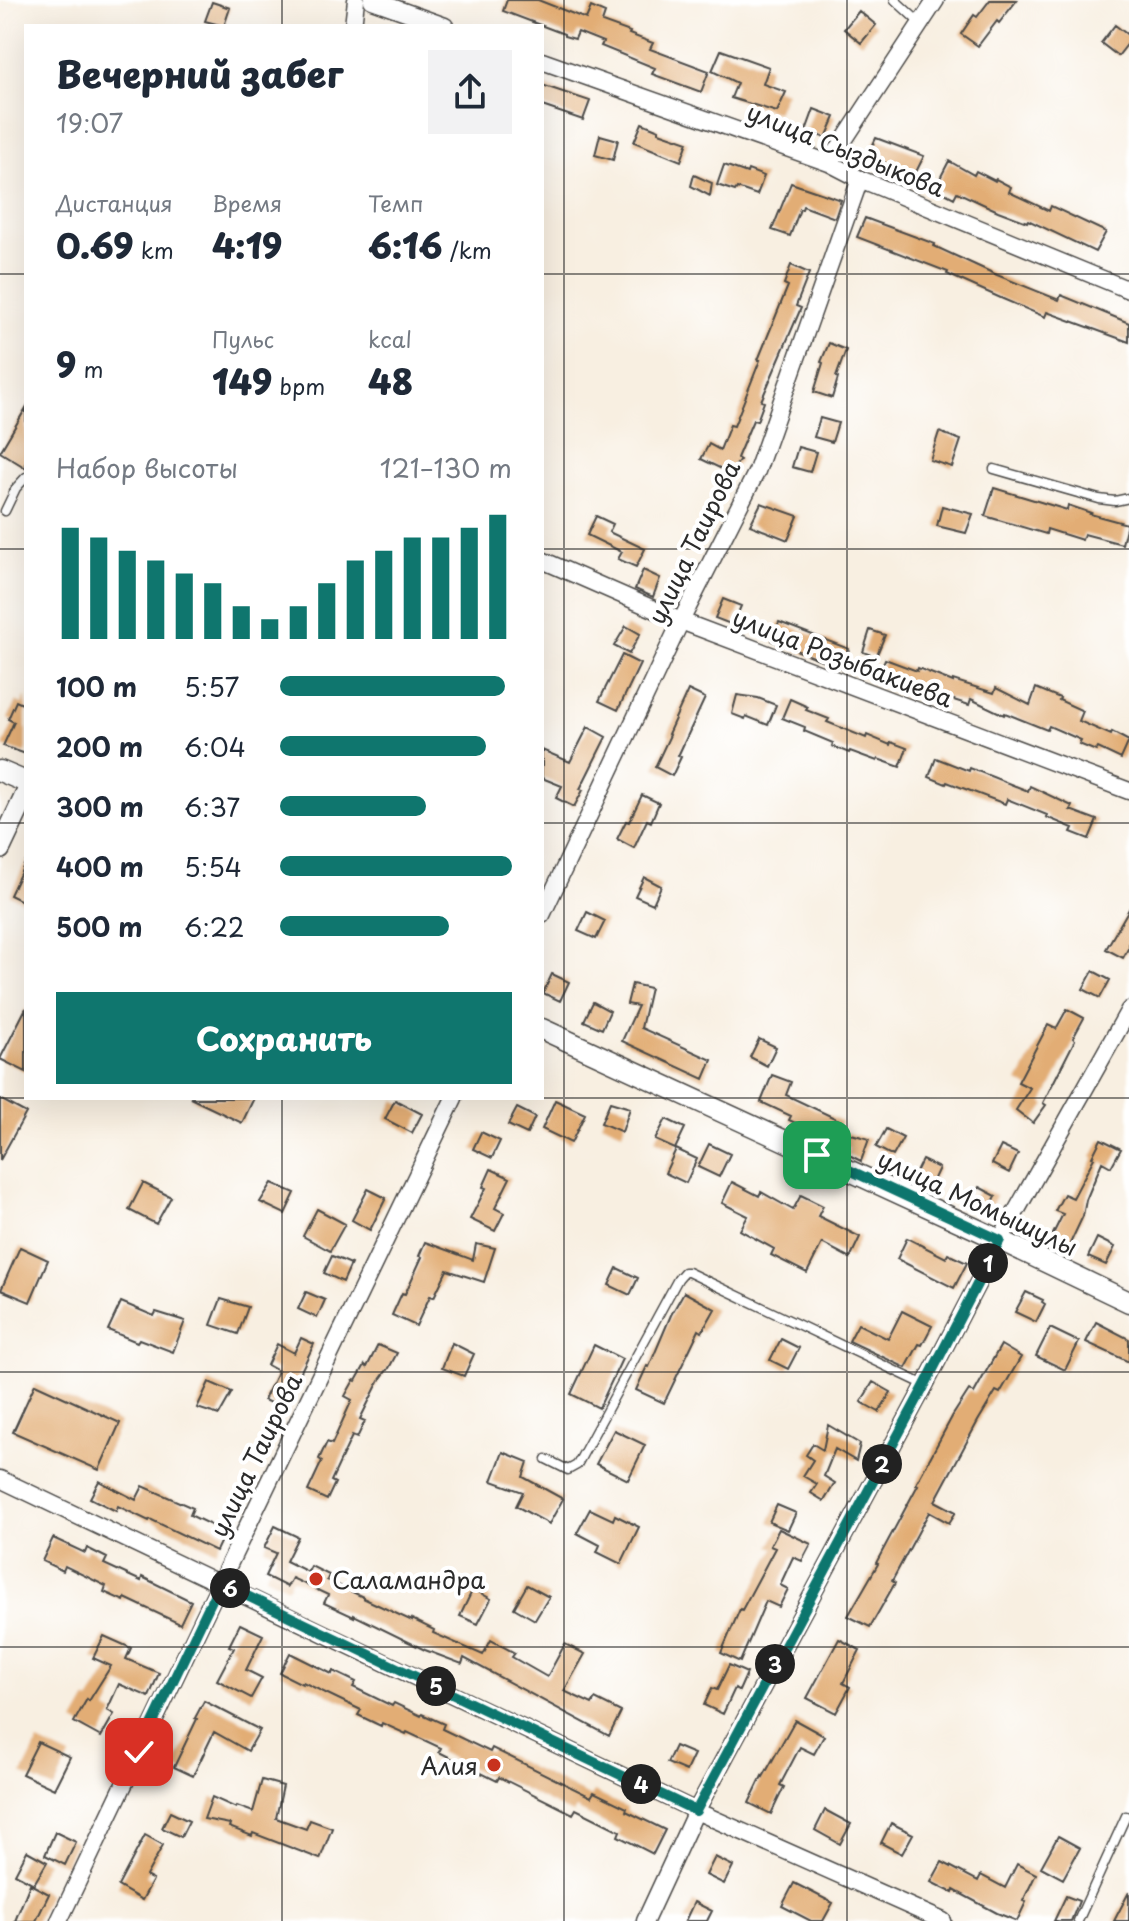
<!DOCTYPE html>
<html lang="ru">
<head>
<meta charset="utf-8">
<style>
	:root { --surface:#fff; --page:#f2f2f3; --text:#1f2937; --muted:#747a83; --accent:#0f766e }
	body { margin:0; font-family:"Playpen Sans",sans-serif; background:var(--page); color:var(--text); height:100vh; display:flex; flex-direction:column; font-size:30px; white-space:nowrap }
	* { box-sizing:border-box; margin:0 }
	p { font-size:26px; color:var(--muted) }
	.icon { flex:none; width:44px; height:44px; fill:none; stroke:currentColor; stroke-width:2; stroke-linecap:round; stroke-linejoin:round }
	.map { position:relative; flex:1; overflow:hidden }
	.drawer { position:absolute; left:24px; top:24px; width:520px; height:1076px; display:flex; flex-direction:column; background:var(--surface); border-radius:0px; box-shadow:0 8px 32px #0002 }
	.drawer>* { flex:none }
	.pin { position:absolute; display:grid; place-items:center; width:68px; height:68px; color:#fff; margin:-34px; border-radius:16px; box-shadow:0 4px 12px #0006 }
	.km { position:absolute; width:40px; height:40px; margin:-20px; border-radius:50%; background:#222; color:#fff; font-size:22px; line-height:40px; text-align:center }
	.round { display:grid; place-items:center; flex:none; width:84px; height:84px; border-radius:0px; background:var(--page) }
	.summary { display:flex; align-items:center; justify-content:space-between; height:136px; padding:0 32px }
	h1 { font-size:36px; font-weight:800; line-height:60px }
	.figures { display:grid; grid-template-columns:repeat(3,1fr); gap:12px; height:136px; padding:8px 32px }
	.figures div { display:grid; align-content:center }
	.figures b { font-size:34px; font-weight:800 }
	.figures small { font-size:22px; font-weight:400 }
	.figures p { font-size:22px }
	.chart { height:224px; padding:16px 32px }
	.chart p { display:flex; justify-content:space-between }
	.chart svg { width:100%; height:144px; margin-top:8px; stroke:var(--accent); stroke-width:6 }
	.button { display:flex; gap:16px; margin-top:auto; padding:16px 32px }
	.button a { flex:1; height:92px; border-radius:0px; background:var(--accent); color:#fff; font-size:32px; font-weight:800; line-height:92px; text-align:center }
	ul { padding:0 32px; list-style:none; font-size:26px }
	li { display:grid; grid-template-columns:128px 96px 1fr; align-items:center; height:60px }
	li i { height:20px; border-radius:10px; background:var(--accent) }
	.map>svg:first-child { display:block }
	.building { fill:#e2ad74 }
	.lines { fill:none; stroke-linecap:round; stroke-linejoin:round }
	.service-casing { stroke:#4a4846; stroke-width:11 }
	.minor-casing { stroke:#4a4846; stroke-width:19 }
	.tertiary-casing { stroke:#4a4846; stroke-width:23 }
	.service { stroke:#fff; stroke-width:8 }
	.minor { stroke:#fff; stroke-width:16 }
	.tertiary { stroke:#fff; stroke-width:20 }
	.route-casing { stroke:#fff; stroke-width:16 }
	.route { stroke:#0f766e; stroke-width:10 }
	.grid { fill:none; stroke:#2b2b2b; stroke-width:2; stroke-opacity:0.55 }
	.poi-dot { fill:#c8321e; stroke:#fff; stroke-width:3 }
	.labels { text-anchor:middle; dominant-baseline:central; stroke-width:8; stroke-linejoin:round; paint-order:stroke }
	.street-label { font-size:24px; fill:#2b2b2b; stroke:#fff }
	.poi-label { font-size:24px; fill:#2b2b2b; stroke:#fff; text-anchor:start }
</style>
</head>
<body>
<div class="map">
<svg width="1129" height="1921" viewBox="0 0 1129 1921">
	<rect width="100%" height="100%" fill="#fff"/>
	<filter id="ink" filterUnits="userSpaceOnUse"><feTurbulence type="fractalNoise" baseFrequency=".0125" numOctaves="2"/><feDisplacementMap in="SourceGraphic" scale="16" xChannelSelector="R" yChannelSelector="G"/><feConvolveMatrix kernelMatrix="1 2 1 2 8 2 1 2 1" color-interpolation-filters="sRGB"/></filter>
	<filter id="wash" filterUnits="userSpaceOnUse"><feTurbulence type="fractalNoise" baseFrequency=".006" numOctaves="4" result="noise"/><feDisplacementMap in="SourceGraphic" scale="32" xChannelSelector="R" yChannelSelector="G"/><feGaussianBlur stdDeviation="1.8" result="paint"/><feColorMatrix in="noise" values="0 0 0 0 0 0 0 0 0 0 0 0 0 0 0 0 0 1.4 0 .05"/><feComposite in="paint" operator="in"/></filter>
	<g filter="url(#wash)">
		<rect width="100%" height="100%" fill="#f8efe1"/>
		<g id="blocks">
			<path class="building" d="M507,0H538L586,19L591,7L605,13L602,22L630,32L629,34L653,43L650,49L709,71L701,92L652,74L655,68L601,46L603,42L578,32L575,39L564,36V34L503,11Z
				M990,0H1017L999,23L997,21L978,46L961,34L974,15L977,17Z
				M212,2L230,8L224,26L205,21Z
				M859,11L876,25L861,43L844,29Z
				M1115,25L1129,36V42L1118,56L1101,43Z
				M721,50L769,67L763,84L786,92L777,112L731,98L737,83L712,71Z
				M542,85L590,101L583,120L542,106Z
				M814,109L835,117L826,138L806,131Z
				M642,123L659,130V132L688,142L681,161L634,142Z
				M600,135L618,140L613,160L595,155Z
				M876,138L924,156L914,176L868,155Z
				M949,161L974,175L976,171L995,181L996,179L1011,187L1009,192L1049,211L1051,206L1106,232L1095,252L1028,220L1027,222L998,211L957,192L954,198L935,188Z
				M724,165L747,173L748,170L764,176L757,195L737,188L735,191L717,185Z
				M694,175L712,183L710,196L691,186Z
				M791,183L841,200L835,218L803,206L802,209H800L790,236L772,230Z
				M865,218L935,244L934,246L997,275L1059,300L1061,295L1129,323V342L1047,312L1045,317L1003,299L947,274L948,272L857,237Z
				M791,265L809,273L796,306L801,308L761,401L764,402L757,421L753,420L737,458L740,460L730,473L701,459L709,444L720,450L730,425L734,426L760,360H758L788,286L784,284Z
				M829,343L846,350L836,377L838,378L832,398L814,392L823,363L821,362Z
				M26,408V468L0,452Z
				M820,418L838,423L832,442L814,437Z
				M939,432L961,440L952,467L930,460Z
				M798,447L816,452L810,472L792,467Z
				M994,488L1067,510L1068,505L1091,513L1090,514L1127,524L1122,544L1084,534L1082,540L1047,529L1046,534L985,516Z
				M761,503L798,516L788,540L750,525Z
				M942,506L973,514L966,533L937,526Z
				M596,516L613,524L609,532L645,549L636,567L618,559L622,552L587,535Z
				M643,570L660,578L653,597L635,589Z
				M723,599L741,606L733,625L715,618Z
				M779,622L849,649L842,668L772,641Z
				M626,626L640,634L629,654L614,646Z
				M870,630L885,635L876,657L863,652Z
				M622,655L640,664L618,710L599,701Z
				M885,659L917,671L918,668L953,682V680L994,693L996,688L1030,705L1036,688L1060,698L1059,700L1083,711L1079,721L1111,735L1112,732L1129,741L1121,759L1098,748L1096,751L1079,744L1081,740L1049,726L1047,730L1005,713L1004,715L971,699L969,705L929,692L928,694L896,682L895,685L877,678Z
				M688,690L705,698L678,756L681,757L672,776L655,767L670,735L668,734Z
				M737,695L758,698L776,705L768,725L746,716L745,719L732,714Z
				M26,696V754L3,746L14,722L8,719L16,701L22,704Z
				M790,699L808,707L806,710L829,719L827,722L866,738L867,735L890,745L891,742L907,748L900,767L878,759L877,761L850,751L849,753L832,746L833,743L804,731L805,727L782,718Z
				M588,727L606,737L580,789L583,790L574,807L556,798L562,786L542,778V750L570,762Z
				M936,758L969,771L970,768L1028,791L1030,786L1072,806L1070,810L1097,820L1089,839L1071,832L1073,828L1046,817L1047,815L1007,799L1005,804L947,782L946,784L929,777Z
				M642,795L659,803L651,822L647,820L634,848L617,839L626,821L629,822Z
				M26,861V903L10,895Z
				M644,877L661,886L653,904L635,896Z
				M1129,909V947L1123,958L1106,949Z
				M587,912L605,921L596,939L578,931Z
				M1093,971L1110,980L1100,998L1083,989Z
				M552,974L569,982L560,1001L543,993Z
				M632,984L650,988L641,1028L712,1060L704,1079L622,1041L638,1006L627,1004Z
				M593,1002L610,1011L602,1029L584,1021Z
				M26,1008V1072L0,1059Z
				M1067,1009L1084,1018L1073,1038L1075,1040L1043,1103L1046,1105L1033,1123L1016,1110L1030,1088L1018,1082L1048,1025L1056,1029Z
				M759,1039L776,1047L767,1066L750,1057Z
				M772,1075L791,1082L786,1095L841,1121L837,1130L869,1139L861,1161L847,1154L849,1148L789,1120L791,1116L761,1102Z
				M190,1098H254L242,1123Z
				M0,1099L26,1113L0,1160Z
				M395,1100L422,1114L412,1133L385,1119Z
				M555,1100L585,1114L571,1143L542,1129Z
				M610,1102L630,1108L622,1132L601,1123Z
				M517,1108L535,1117L527,1134L508,1125Z
				M666,1119L685,1128L675,1149L655,1140Z
				M886,1129L903,1138L893,1156L876,1147Z
				M481,1132L500,1141L492,1158L473,1149Z
				M1101,1139L1121,1149L1111,1167L1102,1162L1086,1200L1083,1216L1068,1248L1050,1240L1063,1214L1055,1211L1064,1194L1073,1198L1094,1158L1092,1157Z
				M709,1144L730,1154L719,1177L698,1167Z
				M1001,1146L1018,1154L1009,1173L992,1164Z
				M676,1149L697,1159L686,1183L665,1173Z
				M922,1160L939,1168L930,1187L913,1178Z
				M491,1169L510,1178L495,1208L504,1213L495,1231L470,1219L486,1188L483,1187Z
				M732,1182L759,1196L761,1192L793,1210L801,1195L823,1206L818,1216L860,1237L850,1258L822,1243L807,1273L771,1255L774,1249L740,1230L748,1216L722,1203Z
				M143,1183L171,1197L156,1224L129,1210Z
				M272,1183L295,1193L285,1214L260,1202Z
				M979,1187L996,1196L987,1214L970,1206Z
				M368,1189L386,1198L370,1230L352,1220Z
				M317,1209L345,1224L330,1251L303,1236Z
				M907,1238L946,1258L948,1254L967,1263L954,1288L897,1259Z
				M1097,1238L1115,1247L1106,1265L1088,1257Z
				M425,1242L473,1260L476,1244L495,1248L484,1282L447,1270L434,1297L430,1296L416,1326L392,1315L402,1293L405,1294L422,1257L419,1256Z
				M20,1247L48,1260L30,1302L1,1290Z
				M332,1256L351,1264L343,1282L324,1273Z
				M617,1268L638,1278L630,1295L609,1285Z
				M306,1292L325,1300L317,1318L298,1309Z
				M684,1292L715,1309L702,1332L699,1330L664,1403L636,1390L647,1366L649,1367L671,1315Z
				M1026,1292L1043,1300L1042,1302L1045,1304L1036,1322L1015,1312Z
				M221,1299L248,1307L238,1334L211,1325Z
				M121,1302L154,1316L156,1312L185,1321L173,1352L139,1339L137,1342L108,1330Z
				M902,1311L932,1326L922,1345L919,1344L906,1368L849,1341L858,1324L888,1339Z
				M1096,1322L1129,1339V1362L1086,1342Z
				M1050,1328L1079,1342L1065,1370L1036,1356Z
				M301,1338L314,1344L283,1409L264,1400L278,1371L267,1365L277,1344L294,1353Z
				M781,1339L799,1348L788,1369L770,1360Z
				M452,1343L474,1354L464,1376L442,1368Z
				M378,1345L397,1353L388,1370H387L379,1381L360,1419L365,1421L357,1438L352,1436L331,1481L335,1483L327,1500L308,1491L322,1461L319,1459L327,1442L332,1444L352,1400L345,1396L354,1380L356,1381L365,1365L367,1367Z
				M594,1345L622,1359L599,1408L571,1394Z
				M1001,1345L1021,1357L1000,1393L996,1391L978,1421L935,1501L956,1512L949,1523L929,1512L892,1581L895,1583L870,1627L848,1616L878,1564L876,1563L918,1485L916,1484L953,1415L969,1390L974,1393Z
				M209,1382L232,1392L219,1415L197,1408Z
				M873,1382L891,1392L879,1412L861,1402Z
				M35,1384L120,1423L99,1470L13,1432Z
				M828,1425L860,1444L856,1461L835,1449L824,1476L835,1483L824,1501L811,1493L817,1484L803,1476L813,1460L806,1455L813,1444L823,1450Z
				M614,1430L645,1445L628,1480L596,1464Z
				M503,1452L528,1462L523,1477L563,1499L549,1524L516,1506L523,1492L492,1481Z
				M99,1481L136,1500L143,1486L193,1508L190,1515L225,1532L216,1551L150,1519L149,1521L118,1506L116,1511L90,1498Z
				M777,1505L796,1513L788,1530L769,1522Z
				M590,1509L613,1520L615,1515L639,1527L621,1564L597,1552L600,1545L577,1533Z
				M275,1526L298,1537L286,1561L308,1572L311,1566L329,1575L327,1580L363,1597V1598L412,1621V1619L434,1630L433,1633L483,1655L491,1640L515,1653L512,1657L547,1677L565,1644L585,1654L564,1691L592,1704L595,1699L621,1712L609,1736L464,1658L462,1664L425,1650L354,1615V1617L324,1603L328,1595L292,1578L287,1587L265,1576L276,1553L264,1548Z
				M779,1529L811,1544L802,1561L793,1557L780,1585L788,1589L779,1607L766,1601L740,1662L721,1653L740,1609L742,1610L775,1548L770,1546Z
				M53,1538L85,1553L87,1548L107,1558L104,1564L141,1581L142,1577L191,1601L180,1624L125,1598L124,1601L104,1592L106,1586L65,1566L63,1571L42,1561Z
				M527,1585L549,1597L535,1620L514,1608Z
				M473,1589L491,1599L478,1624L460,1616Z
				M240,1624L263,1635L246,1670L262,1678L251,1698L217,1680L234,1648L229,1646Z
				M104,1636L131,1648L126,1659L159,1673L149,1697L119,1684L107,1710L114,1714L101,1737L74,1722L87,1699L89,1701L111,1666L93,1658Z
				M839,1639L860,1650L843,1683L850,1687L836,1713L807,1698Z
				M290,1653L332,1674L333,1671L356,1682L353,1687L392,1706L394,1703L421,1716L422,1714L444,1724L442,1729L490,1752L492,1748L591,1797L594,1792L627,1808L626,1811L665,1830L653,1854L618,1836L620,1831L576,1809L573,1814L499,1777L497,1781L439,1752L441,1748L407,1732L406,1734L382,1723L381,1726L358,1715L361,1710L303,1682L302,1684L280,1673Z
				M729,1665L747,1673L739,1691L735,1688L723,1714L704,1705L712,1688L717,1690Z
				M204,1701L260,1730L248,1751L214,1732L193,1776L174,1767L197,1719L195,1718Z
				M795,1720L824,1736L814,1754L800,1747L780,1785L784,1787L771,1814L749,1803L762,1776L763,1777Z
				M38,1742L70,1757L54,1789L22,1774Z
				M675,1746L694,1754L686,1771L667,1763Z
				M262,1780L283,1786L276,1818L306,1829L310,1820L332,1828L320,1859L253,1833L252,1836L229,1827L230,1824L204,1819L212,1797L236,1808L237,1806L253,1812Z
				M825,1810L851,1824L840,1844L815,1830Z
				M170,1812L189,1821L181,1837L162,1828Z
				M891,1823L913,1834L902,1854L881,1843Z
				M55,1832L76,1842L65,1865L45,1855Z
				M145,1835L163,1845L146,1876L153,1880L142,1900L118,1886Z
				M1058,1836L1080,1848L1063,1879L1041,1867Z
				M27,1851L47,1862L34,1884L15,1874Z
				M715,1857L733,1866L724,1884L706,1875Z
				M942,1862L978,1881L981,1875L1005,1888L1017,1864L1036,1874L1023,1901L1026,1902L1017,1921L997,1913L954,1890L953,1893L931,1882Z
				M794,1883L833,1903L823,1921H811L782,1906Z
				M30,1884L49,1894L36,1921H15Z
				M1129,1892V1921H1114Z
				M1066,1896L1079,1901L1071,1921H1054Z
				M694,1902L712,1911L707,1921H685Z"/>
		</g>
	</g>
	<g filter="url(#ink)">
		<use href="#blocks" fill-opacity="0" stroke="#4a4846" stroke-width="2"/>
		<g class="lines">
			<g class="service-casing">
				<path id="service" d="M895,0L920,23
					M994,469L1099,499L1115,501L1129,498
					M5,511L16,488L26,477
					M546,1459L568,1470L577,1465L678,1279L684,1272H688L925,1385
					M1078,1921L1126,1816"/>
			</g>
			<g class="minor-casing">
				<path id="minor" d="M372,0L445,26
					M353,26L356,0
					M542,61L829,163L860,179L1129,290
					M829,163L936,0
					M542,560L681,621L1129,791
					M542,915L681,621L757,471L860,179
					M0,1479L696,1811L943,1921
					M59,1921L220,1583L454,1098
					M645,1921L696,1811L925,1385L1000,1240L1129,1010"/>
			</g>
			<g class="tertiary-casing">
				<path id="tertiary" d="M0,771L26,782
					M0,849L26,794
					M542,1029L1000,1240L1129,1302"/>
			</g>
			<use href="#service" class="service"/>
			<use href="#minor" class="minor"/>
			<use href="#tertiary" class="tertiary"/>
		</g>
	</g>
	<g class="lines" filter="url(#ink)">
		<g class="route-casing">
			<path id="route" d="M139,1752L220,1583L696,1811L925,1385L1000,1240L817,1155"/>
		</g>
		<use href="#route" class="route"/>
	</g>
	<path class="grid" d="M282,0V26M564,0V1921M847,0V1921M0,274H26M542,274H1129M0,549H26M542,549H1129M0,823H26M542,823H1129M0,1098H26M282,1098V1921M542,1098H1129M0,1372H1129M0,1647H1129"/>
	<g class="poi-dot">
		<circle cx="316" cy="1579" r="8"/>
		<circle cx="494" cy="1765" r="8"/>
	</g>
	<g class="labels">
		<g class="street-label">
			<text transform="translate(846 149) rotate(22)">улица Сыздыкова</text>
			<text transform="translate(693 542) rotate(-64)">улица Таирова</text>
			<text transform="translate(843 657) rotate(21)">улица Розыбакиева</text>
			<text transform="translate(978 1202) rotate(25)">улица Момышулы</text>
			<text transform="translate(255 1455) rotate(-64)">улица Таирова</text>
		</g>
		<g class="poi-label">
			<text x="332" y="1579">Саламандра</text>
			<text x="478" y="1765" text-anchor="end">Алия</text>
		</g>
	</g>
</svg>
<div class="pin" style="left:817px;top:1155px;background:#1e9e55"><svg class="icon" aria-label="arrive" viewBox="0 0 24 24"><path d="M6 21V4h12l-3 4 3 4H6"/></svg></div>
<div class="pin" style="left:139px;top:1752px;background:#d93025"><svg class="icon" aria-label="check" viewBox="0 0 24 24"><path d="M5 12l5 5 9-10"/></svg></div>
<b class="km" style="left:988px;top:1263px">1</b>
<b class="km" style="left:882px;top:1464px">2</b>
<b class="km" style="left:775px;top:1664px">3</b>
<b class="km" style="left:641px;top:1784px">4</b>
<b class="km" style="left:436px;top:1686px">5</b>
<b class="km" style="left:230px;top:1588px">6</b>
<section class="drawer">
<div class="summary"><div><h1>Вечерний забег</h1><p>19:07</p></div><a class="round"><svg class="icon" aria-label="share" viewBox="0 0 24 24"><path d="M12 15V3M7 8l5-5 5 5M5 13v7h14v-7"/></svg></a></div>
<div class="figures">
<div><p>Дистанция</p><b>0.69<small> km</small></b></div>
<div><p>Время</p><b>4:19</b></div>
<div><p>Темп</p><b>6:16<small> /km</small></b></div>
</div>
<div class="figures">
<div><b>9<small> m</small></b></div>
<div><p>Пульс</p><b>149<small> bpm</small></b></div>
<div><p>kcal</p><b>48</b></div>
</div>
<div class="chart"><p><span>Набор высоты</span>121–130 m</p>
<svg viewBox="0 0 160 44" preserveAspectRatio="none"><path d="M5 44V10M15 44V13M25 44V17M35 44V20M45 44V24M55 44V27M65 44V34M75 44V38M85 44V34M95 44V27M105 44V20M115 44V17M125 44V13M135 44V13M145 44V10M155 44V6"/></svg>
</div>
<ul>
<li><b>100 m</b>5:57<i style="width:97%"></i></li>
<li><b>200 m</b>6:04<i style="width:89%"></i></li>
<li><b>300 m</b>6:37<i style="width:63%"></i></li>
<li><b>400 m</b>5:54<i style="width:100%"></i></li>
<li><b>500 m</b>6:22<i style="width:73%"></i></li>
</ul>
<div class="button"><a>Сохранить</a></div>
</section>
</div>
</body>
</html>
